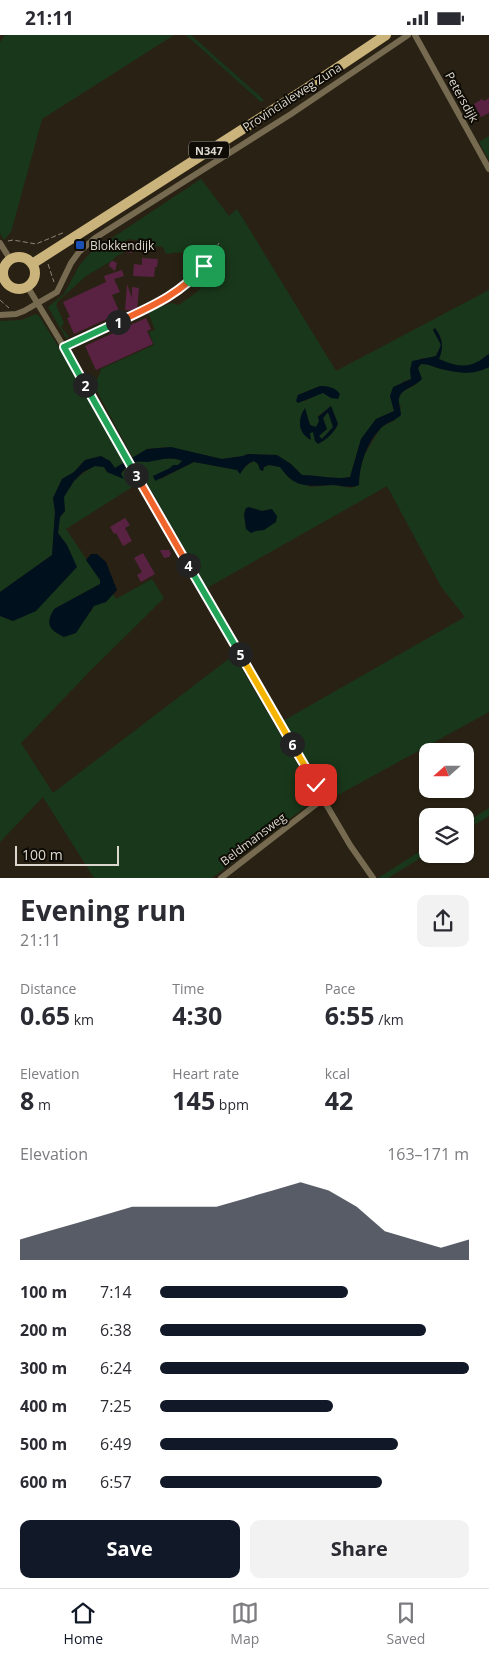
<!DOCTYPE html>
<html lang="en">
<head>
<meta charset="utf-8">
<style>
	:root { --surface:#fff; --page:#f2f2f3; --text:#2b2b33; --muted:#7c7c81; --line:#e1e1e2; --accent:#111827 }
	body { margin:0; font-family:"Open Sans",sans-serif; background:var(--page); color:var(--text); height:100vh; display:flex; flex-direction:column; font-size:19px; white-space:nowrap }
	* { box-sizing:border-box; margin:0 }
	p { font-size:16px; color:var(--muted) }
	.icon { flex:none; width:28px; height:28px; fill:none; stroke:currentColor; stroke-width:2; stroke-linecap:round; stroke-linejoin:round }
	.map { position:relative; height:843px; overflow:hidden }
	.drawer { display:flex; flex-direction:column; background:var(--surface); flex:1 }
	.drawer>* { flex:none }
	.needle { width:32px; rotate:249deg }
	.buttons { position:absolute; left:419px; top:708px; display:grid; gap:10px }
	.buttons a { display:grid; place-items:center; width:55px; height:55px; border-radius:10px; background:var(--surface); box-shadow:0 1px 4px #0004; font-size:25px }
	.scale { position:absolute; left:15px; bottom:12px; width:104px; box-sizing:border-box; padding-left:5px; border:2px solid #ddd8cf; border-top:0; font-size:14px; line-height:18px; white-space:nowrap; color:#ddd8cf; -webkit-text-stroke:4px #0f0c06; paint-order:stroke }
	.pin { position:absolute; display:grid; place-items:center; width:42px; height:42px; color:#fff; margin:-21px; border-radius:10px; box-shadow:0 2px 8px #0006 }
	.km { position:absolute; width:25px; height:25px; margin:-12px; border-radius:50%; background:#222; color:#fff; font-size:14px; line-height:25px; text-align:center }
	.round { display:grid; place-items:center; flex:none; width:52px; height:52px; border-radius:10px; background:var(--page) }
	.summary { display:flex; align-items:center; justify-content:space-between; height:85px; padding:0 20px }
	h1 { font-size:28px; font-weight:700; line-height:38px }
	.figures { display:grid; grid-template-columns:repeat(3,1fr); gap:8px; height:85px; padding:5px 20px }
	.figures div { display:grid; align-content:center }
	.figures b { font-size:25px; font-weight:700 }
	.figures small { font-size:14px; font-weight:400 }
	.figures p { font-size:14px }
	.chart { height:140px; padding:10px 20px }
	.chart p { display:flex; justify-content:space-between }
	.chart svg { width:100%; height:90px; margin-top:5px; fill:var(--accent); opacity:.7 }
	.primary-button { display:flex; gap:10px; margin-top:auto; padding:10px 20px }
	.primary-button a { flex:1; height:58px; border-radius:10px; background:var(--accent); color:#fff; font-size:20px; font-weight:700; line-height:58px; text-align:center }
	.primary-button a+a { background:var(--page); color:var(--text) }
	ul { padding:0 20px; list-style:none; font-size:16px }
	li { display:grid; grid-template-columns:80px 60px 1fr; align-items:center; height:38px }
	li i { height:12px; border-radius:6px; background:var(--accent) }
	.status { display:flex; justify-content:space-between; align-items:center; height:35px; padding:0 25px; background:var(--surface); direction:ltr }
	.status svg { height:14px; fill:currentColor }
	.dock { display:flex; justify-content:space-around; align-items:center; height:70px; border-top:1px solid var(--line); background:var(--surface); font-size:14px; color:var(--muted) }
	.dock a { display:grid; justify-items:center; gap:2px }
	.dock .active { color:var(--accent) }
	.map>svg:first-child { display:block }
	.green { fill:#19381b; fill-rule:evenodd }
	.water { fill:#00101c; fill-rule:evenodd }
	.building { fill:#592243 }
	.lines { fill:none; stroke-linecap:round; stroke-linejoin:round }
	.path { stroke:#8a8479; stroke-width:1; stroke-dasharray:5 2.5; stroke-linecap:butt }
	.street { stroke:#766b51; stroke-width:6 }
	.primary { stroke:#cbb47c; stroke-width:10 }
	.split-1-casing { stroke:#fff; stroke-width:10 }
	.split-2-casing { stroke:#fff; stroke-width:10 }
	.split-3-casing { stroke:#fff; stroke-width:10 }
	.split-4-casing { stroke:#fff; stroke-width:10 }
	.split-5-casing { stroke:#fff; stroke-width:10 }
	.split-6-casing { stroke:#fff; stroke-width:10 }
	.split-7-casing { stroke:#fff; stroke-width:10 }
	.split-1 { stroke:#f0652b; stroke-width:6 }
	.split-2 { stroke:#22a559; stroke-width:6 }
	.split-3 { stroke:#22a559; stroke-width:6 }
	.split-4 { stroke:#f0652b; stroke-width:6 }
	.split-5 { stroke:#22a559; stroke-width:6 }
	.split-6 { stroke:#f5b400; stroke-width:6 }
	.split-7 { stroke:#f5b400; stroke-width:6 }
	.transit-dot { fill:#1a4fb4; stroke:#0f0c06; stroke-width:2 }
	.labels { text-anchor:middle; dominant-baseline:central; stroke-width:4; stroke-linejoin:round; paint-order:stroke }
	.shield { fill:#0f0c06; stroke:#9f9b93; stroke-width:1 }
	.shield-label { font-size:11px; font-weight:bold; fill:#ddd8cf }
	.street-label { font-size:12px; fill:#ddd8cf; stroke:#0f0c06 }
	.poi-label { font-size:12px; fill:#ddd8cf; stroke:#0f0c06; text-anchor:start }
</style>
</head>
<body>
<div class="status"><b>21:11</b><svg viewBox="0 0 49 12"><path d="M0 12V9h3v3zM5 12V6h3v6zM10 12V3h3v9zM15 12V0h3v12zM26 1h20v11H26zM47 4h2v5h-2z"/></svg></div>
<div class="map">
<svg width="489" height="843" viewBox="0 0 489 843">
	<rect width="100%" height="100%" fill="#292214"/>
	<path class="green" d="M5,0H174L42,84L11,197L4,205L0,198V7Z
		M186,0H191L264,65L261,67Z
		M489,101V125L479,107Z
		M201,144L229,181L237,174L336,336L489,255V319C486,320 485,323 483,324C470,336 452,330 438,324C444,313 443,303 435,293L433,295L441,310L436,321L431,323H421L410,335L411,344L404,346L390,361L394,376L376,384L361,404L350,442C335,445 318,440 302,440L291,429L277,420L248,419L243,421L222,424L166,412L147,414L133,423L92,347L96,346L101,336V334L154,310L149,297L155,295L148,277L172,268L179,270C187,263 201,257 205,247C210,234 197,220 185,218C179,217 172,218 166,219L163,212L137,208V205L127,204L124,217L115,222L113,225L86,241L58,266L56,270L64,288L61,292L69,302L66,303L48,272L64,259L79,231L91,217ZM320,351L331,363L323,357L305,366L298,360ZM331,371L338,389L335,395L323,406L315,403L313,397H310L303,375L306,377L310,390L316,392L319,386L318,381Z
		M36,279L39,281L63,319L125,427L115,433L110,426L100,421L85,425L74,437L62,444L53,463L55,477L52,520L0,557V286L21,285Z
		M421,329C429,329 434,332 441,334C454,337 477,338 489,332V677L329,765L283,686L465,582L442,553L387,451L207,553L135,427C151,427 167,420 183,426L178,430L153,441L161,444L194,427L237,435L240,439C244,433 248,428 255,426L263,436L264,432L269,430L280,432L289,443L311,452L334,450L351,453L359,450V438L366,414L365,419L381,392L394,386L401,373L398,365L402,357L417,349L419,339L418,332ZM249,472L262,476L272,474L264,495L246,494L244,479Z
		M328,377L333,392L322,404L319,401L325,388L323,383Z
		M95,431L104,432L107,437L123,443L121,439L127,432L137,449L66,494L100,545V549L54,574L91,577L94,570L106,567L113,559L116,564L152,544L164,563L90,636L21,708L53,758L234,620L317,763L212,843H94L43,762L0,807V581L13,586L67,510L58,498L60,482L65,476C65,472 63,467 64,463C65,450 84,437 95,431Z
		M489,773V781L465,796V788Z
		M427,812V819L388,843H378Z"/>
	<path class="water" d="M435,293C443,304 444,312 439,324C453,330 465,334 479,326C483,324 485,321 489,319V332C471,341 460,338 441,334C434,332 429,329 421,329L418,333L422,344C416,351 401,354 399,363C398,368 401,375 401,380C395,386 387,387 381,393C367,407 359,430 359,450C349,454 342,450 332,450C308,451 295,454 280,432L269,430L264,432L263,436L260,435L258,429L254,426C247,428 244,433 240,439L237,435L194,427L155,446L153,441L170,433L173,430H178L182,426C170,421 161,425 148,427C144,427 139,426 136,427C130,428 123,434 121,439L124,444L107,437L104,432L95,431L83,437L74,446L64,462L65,476L60,482L58,498L67,510L77,532L36,576L13,586L0,581V557L52,520L55,477L53,463L62,444L74,437L85,425L101,421L110,426L115,433L147,414L171,412L222,424L243,421L248,419L277,420L291,429L302,440C318,440 334,445 350,442L361,404L376,384L394,376L390,361L393,352L411,344L410,335L412,326L436,321L441,310L433,295Z
		M320,351C328,351 335,352 340,359L338,364L331,363L323,358L298,368L296,366L298,360Z
		M331,371L338,389C334,398 326,405 318,409L315,406L313,397L310,398L311,405C298,398 297,385 305,373L310,390L316,392L319,386L318,382ZM328,377L333,392L322,404L319,401L327,394L323,383Z
		M249,472L262,476L272,474L277,481L276,487L264,495L256,496L251,498L246,494L244,479L246,473Z
		M91,519H97L106,527L117,555L106,567L94,571L76,598L64,602C49,595 45,589 54,574L100,549V545L86,525Z"/>
	<path class="building" d="M489,63V78L481,82L474,69L482,64L484,66Z
		M128,207L134,208L132,218L126,217Z
		M142,223L158,224L157,232H155L154,242L133,241L134,229L142,230Z
		M113,226L117,228L115,236L109,231L110,227Z
		M122,235L124,241L114,244L120,257L112,260L120,278L74,299L67,283L70,282L63,267L106,247L104,241Z
		M127,249L132,263V252L139,253L137,276L125,275Z
		M146,283L151,294L147,296L153,309L96,335L85,311Z
		M125,483L130,490L125,493L132,506L123,511L116,498L114,499L110,492Z
		M160,515H169L171,519L169,522L164,523Z
		M143,518L155,539L141,547L137,540L142,537L134,523Z"/>
	<g class="lines">
		<path class="path" d="M8,206L13,205L36,209L65,197
			M48,229L54,247
			M0,265L9,273
			M71,308L168,264L196,241L219,208"/>
		<path class="street" d="M415,0L489,134
			M0,208L10,224
			M27,251L64,312L323,764L350,810L373,843
			M0,280L16,279L24,276L57,257L71,228L79,217L95,203L291,79L408,0
			M221,843L323,764"/>
		<path class="primary" d="M3 238a16 16 0 1 1 32 0a16 16 0 1 1-32 0Z
			M32,229L307,53L386,0"/>
	</g>
	<g class="lines">
		<g class="split-1-casing">
			<path id="split-1" d="M118,287C150,272 181,259 204,231"/>
		</g>
		<g class="split-2-casing">
			<path id="split-2" d="M85,350L64,312L118,287"/>
		</g>
		<g class="split-3-casing">
			<path id="split-3" d="M85,350L136,440"/>
		</g>
		<g class="split-4-casing">
			<path id="split-4" d="M136,440L188,530"/>
		</g>
		<g class="split-5-casing">
			<path id="split-5" d="M188,530L240,619"/>
		</g>
		<g class="split-6-casing">
			<path id="split-6" d="M240,619L292,709"/>
		</g>
		<g class="split-7-casing">
			<path id="split-7" d="M292,709L316,750"/>
		</g>
		<use href="#split-1" class="split-1"/>
		<use href="#split-2" class="split-2"/>
		<use href="#split-3" class="split-3"/>
		<use href="#split-4" class="split-4"/>
		<use href="#split-5" class="split-5"/>
		<use href="#split-6" class="split-6"/>
		<use href="#split-7" class="split-7"/>
	</g>
	<rect class="transit-dot" x="75" y="205" width="10" height="10" rx="2.5"/>
	<g class="labels">
		<rect class="shield" x="189" y="106.5" width="40" height="17" rx="4"/>
		<g class="shield-label">
			<text x="209" y="115">N347</text>
		</g>
		<g class="street-label">
			<text transform="translate(292 62) rotate(-33)">Provincialeweg Zuna</text>
			<text transform="translate(462 62) rotate(61)">Petersdijk</text>
			<text transform="translate(253 804) rotate(-37)">Beldmansweg</text>
		</g>
		<g class="poi-label">
			<text x="90" y="210">Blokkendijk</text>
		</g>
	</g>
</svg>
<div class="buttons">
<a><svg class="needle" viewBox="-14 -14 28 28"><path d="M0-13l5 13h-10z" fill="#e53935"/><path d="M0 13l5-13h-10z" fill="#7c7c81"/></svg></a>
<a><svg class="icon" aria-label="layers" viewBox="0 0 24 24"><path d="M12 4l9 5-9 5-9-5zM3 14l9 5 9-5"/></svg></a>
</div>
<div class="scale">100 m</div>
<div class="pin" style="left:204px;top:231px;background:#1e9e55"><svg class="icon" aria-label="arrive" viewBox="0 0 24 24"><path d="M6 21V4h12l-3 4 3 4H6"/></svg></div>
<div class="pin" style="left:316px;top:750px;background:#d93025"><svg class="icon" aria-label="check" viewBox="0 0 24 24"><path d="M5 12l5 5 9-10"/></svg></div>
<b class="km" style="left:118px;top:287px">1</b>
<b class="km" style="left:85px;top:350px">2</b>
<b class="km" style="left:136px;top:440px">3</b>
<b class="km" style="left:188px;top:530px">4</b>
<b class="km" style="left:240px;top:619px">5</b>
<b class="km" style="left:292px;top:709px">6</b>
</div>
<section class="drawer">
<div class="summary"><div><h1>Evening run</h1><p>21:11</p></div><a class="round"><svg class="icon" aria-label="share" viewBox="0 0 24 24"><path d="M12 15V3M7 8l5-5 5 5M5 13v7h14v-7"/></svg></a></div>
<div class="figures">
<div><p>Distance</p><b>0.65<small> km</small></b></div>
<div><p>Time</p><b>4:30</b></div>
<div><p>Pace</p><b>6:55<small> /km</small></b></div>
</div>
<div class="figures">
<div><p>Elevation</p><b>8<small> m</small></b></div>
<div><p>Heart rate</p><b>145<small> bpm</small></b></div>
<div><p>kcal</p><b>42</b></div>
</div>
<div class="chart"><p><span>Elevation</span>163–171 m</p>
<svg viewBox="0 0 160 44" preserveAspectRatio="none"><path d="M0 44V34L10 30L20 26L30 22L40 18L50 18L60 18L70 18L80 14L90 10L100 6L110 10L120 18L130 30L140 34L150 38L160 34V44z"/></svg>
</div>
<ul>
<li><b>100 m</b>7:14<i style="width:61%"></i></li>
<li><b>200 m</b>6:38<i style="width:86%"></i></li>
<li><b>300 m</b>6:24<i style="width:100%"></i></li>
<li><b>400 m</b>7:25<i style="width:56%"></i></li>
<li><b>500 m</b>6:49<i style="width:77%"></i></li>
<li><b>600 m</b>6:57<i style="width:72%"></i></li>
</ul>
<div class="primary-button"><a>Save</a><a>Share</a></div>
</section>
<nav class="dock">
<a class="active"><svg class="icon" aria-label="home" viewBox="0 0 24 24"><path d="M3 11l9-7 9 7M6 9v11h12V9"/></svg>Home</a>
<a><svg class="icon" aria-label="map" viewBox="0 0 24 24"><path d="M3 6l6-2 6 2 6-2v14l-6 2-6-2-6 2zM9 4v14M15 6v14"/></svg>Map</a>
<a><svg class="icon" aria-label="saved" viewBox="0 0 24 24"><path d="M7 4h10v16l-5-4-5 4z"/></svg>Saved</a>
</nav>
</body>
</html>
